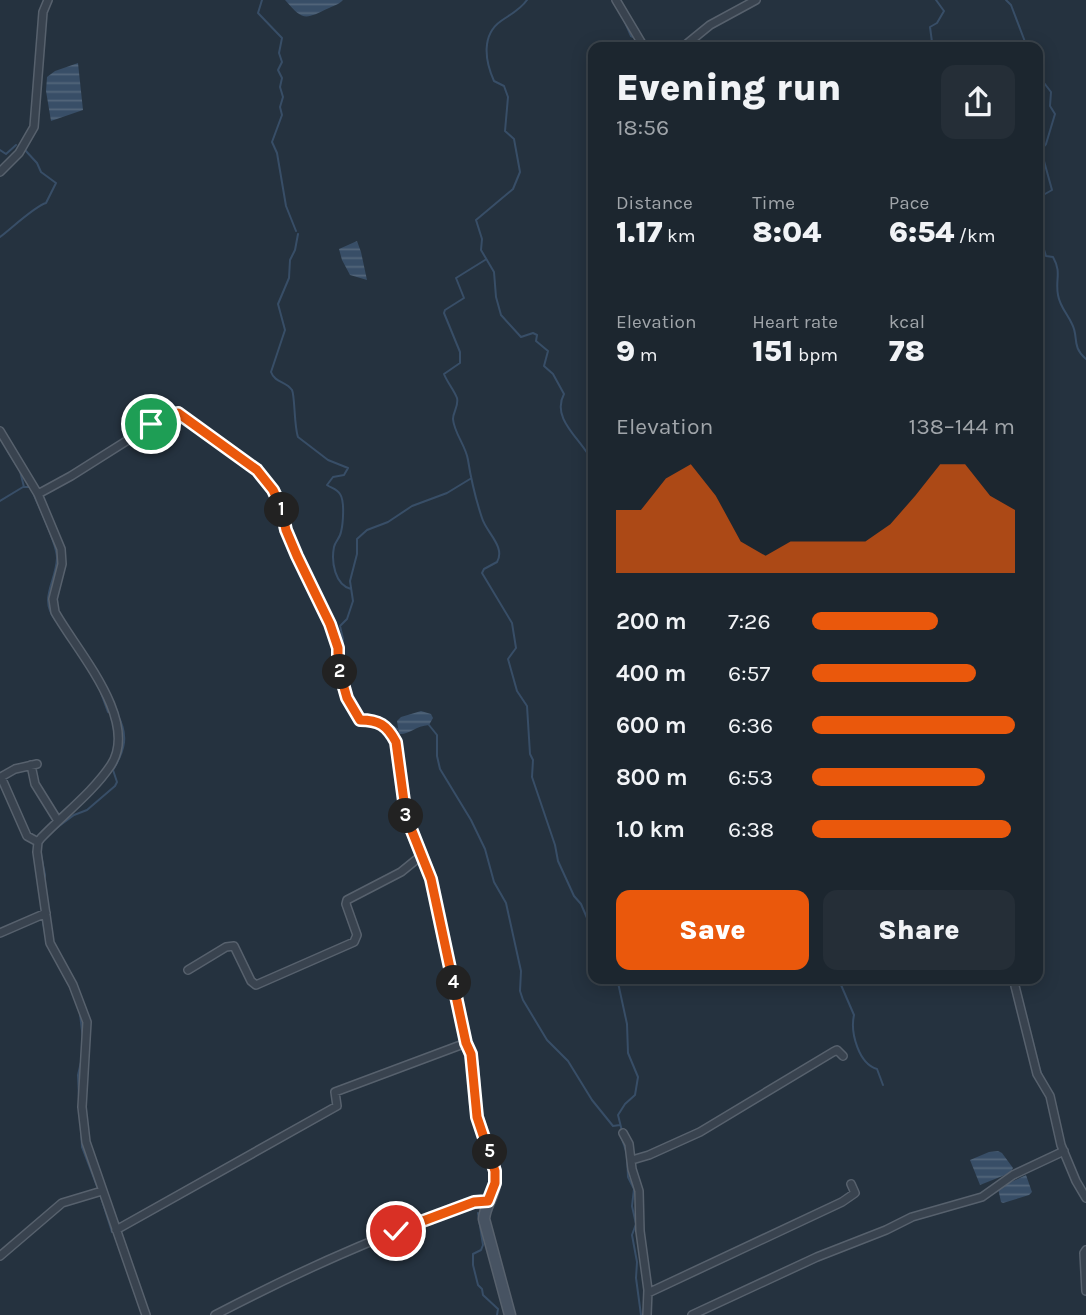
<!DOCTYPE html>
<html lang="en">
<head>
<meta charset="utf-8">
<style>
	:root { --surface:#1c262f; --page:#252e37; --text:#f1f3f6; --muted:#a0a5aa; --line:#3a434b; --accent:#ea580c }
	body { margin:0; font-family:Karla,sans-serif; background:var(--page); color:var(--text); height:100vh; display:flex; flex-direction:column; font-size:26px; white-space:nowrap }
	* { box-sizing:border-box; margin:0 }
	p { font-size:23px; color:var(--muted) }
	.icon { flex:none; width:38px; height:38px; fill:none; stroke:currentColor; stroke-width:2; stroke-linecap:round; stroke-linejoin:round }
	.map { position:relative; flex:1; overflow:hidden }
	.drawer { position:absolute; left:588px; top:42px; width:455px; height:942px; display:flex; flex-direction:column; background:var(--surface); border-radius:14px; box-shadow:0 4px 18px #0003,0 0 0 2px var(--line) }
	.drawer>* { flex:none }
	.pin { position:absolute; display:grid; place-items:center; width:60px; height:60px; color:#fff; margin:-30px; border:4px solid #fff; border-radius:50%; box-shadow:0 2px 7px #0007 }
	.km { position:absolute; width:35px; height:35px; margin:-18px; border-radius:50%; background:#222; color:#fff; font-size:19px; line-height:35px; text-align:center }
	.round { display:grid; place-items:center; flex:none; width:74px; height:74px; border-radius:14px; background:var(--page) }
	.headline { display:flex; align-items:center; justify-content:space-between; height:119px; padding:0 28px }
	h1 { font-size:38px; font-weight:800; line-height:52px }
	.metrics { display:grid; grid-template-columns:repeat(3,1fr); gap:10px; height:119px; padding:7px 28px }
	.metrics div { display:grid; align-content:center }
	.metrics b { font-size:30px; font-weight:800 }
	.metrics small { font-size:19px; font-weight:400 }
	.metrics p { font-size:19px }
	.chart { height:196px; padding:14px 28px }
	.chart p { display:flex; justify-content:space-between }
	.chart svg { width:100%; height:126px; margin-top:7px; fill:var(--accent); opacity:.7 }
	.cta { display:flex; gap:14px; margin-top:auto; padding:14px 28px }
	.cta a { flex:1; height:80px; border-radius:14px; background:var(--accent); color:#fff; font-size:28px; font-weight:800; line-height:80px; text-align:center }
	.cta a+a { background:var(--page); color:var(--text) }
	ul { padding:0 28px; list-style:none; font-size:23px }
	li { display:grid; grid-template-columns:112px 84px 1fr; align-items:center; height:52px }
	li i { height:18px; border-radius:9px; background:var(--accent) }
	.map>svg:first-child { display:block }
	.water { fill:url(#water-rules) }
	.lines { fill:none; stroke-linecap:round; stroke-linejoin:round }
	.stream { stroke:#384e67; stroke-width:2 }
	.street-casing { stroke:#57616d; stroke-width:10 }
	.secondary-casing { stroke:#57616d; stroke-width:13 }
	.street { stroke:#39434f; stroke-width:7 }
	.secondary { stroke:#475362; stroke-width:10 }
	.route-casing { stroke:#fff; stroke-width:14 }
	.route { stroke:#ea580c; stroke-width:9 }
</style>
</head>
<body>
<div class="map">
<svg width="1086" height="1315" viewBox="0 0 1086 1315">
	<defs>
		<pattern id="water-rules" width="6" height="5" patternUnits="userSpaceOnUse" patternTransform="scale(1.75)"><rect width="6" height="5" fill="#384e67"/><path d="M0 2.5h6" fill="none" stroke="#53667b"/></pattern>
	</defs>
	<rect width="100%" height="100%" fill="#25323f"/>
	<path class="water" d="M285,0H343C338,5 335,5 329,8C305,19 304,22 285,0Z
		M78,63L83,110L51,121L46,91L47,77L55,71Z
		M357,241L361,252L367,280L350,275L342,260L339,249Z
		M421,711L431,714L433,718L429,725C415,726 409,735 399,734L397,721L401,717Z
		M998,1151L1002,1153L1013,1168L1010,1173L980,1185L970,1160L989,1152Z
		M1026,1175L1032,1192L1029,1195L1003,1203L1001,1202L998,1188Z"/>
	<g class="lines">
		<path class="stream" d="M262,0L258,13L282,38L279,53L282,62L278,70L282,78L280,87L283,97L280,107L282,115L272,142L277,153L286,206L296,231
			M527,0C520,10 511,14 501,21C481,35 485,61 494,81L504,86L508,97L505,131L514,139L520,172L513,189L476,220L482,239L481,250L494,272L496,297L501,315L521,337L533,333L537,335L536,341L548,351L544,366L553,374L564,394C550,420 584,441 593,463
			M1006,0L1011,5L1027,47
			M624,20L631,36L635,38
			M644,41L663,47
			M935,47L932,42L930,27L937,23L944,11L936,0
			M1038,75L1051,92L1050,106L1055,114L1046,144L1041,150L1052,190L1038,198
			M0,150L6,154L16,145
			M1038,199L1043,209L1038,216
			M1038,230L1046,256L1053,257C1062,273 1055,279 1058,295C1060,307 1067,313 1072,324C1079,337 1071,346 1086,359
			M298,234L295,250L290,260L289,278L278,304L285,330L271,372C275,383 286,381 292,390C295,396 294,426 298,437L328,460L348,468L344,475L333,477L327,485C331,488 337,489 340,494C345,501 343,524 341,532C340,538 335,542 334,547C331,562 335,585 351,589
			M0,237C12,228 35,206 46,203L56,183L41,172L37,163L25,150
			M485,260L456,278L464,298L445,310L444,313L460,352V363L444,374C447,382 454,390 457,398C459,406 453,412 453,419C454,433 466,446 468,460C471,479 476,500 482,518C486,532 506,547 497,562L484,569L482,573L512,623L516,648L508,659L517,691L527,706L530,754L533,760L532,777L555,845L558,861L574,896L581,904L593,932
			M7,450L20,471L24,487H29
			M34,495C40,509 57,544 57,558C56,583 38,598 56,621
			M0,501L23,487
			M344,674L343,639L340,626L347,619L353,601L350,581L357,554V539L367,530L388,522L412,506L447,493L470,479
			M348,692L358,708
			M101,693L108,712
			M361,713L381,719L397,729
			M429,725L437,735V756L440,769L471,820L485,849L494,882L506,903L521,971L520,991L523,1000L547,1040L568,1061L592,1100L613,1126L620,1125
			M51,832L74,815L87,810L115,786L117,782L113,770C125,750 129,735 117,714
			M41,855L45,875L44,883
			M42,917L47,942
			M49,948L71,989
			M617,978L627,1024L628,1053L638,1077L635,1095L625,1104L618,1115L622,1131
			M838,978L854,1015C850,1033 859,1064 877,1069L883,1085
			M80,1014L83,1039
			M1037,1061L1042,1076
			M79,1098L78,1075L81,1062
			M81,1128L82,1147L98,1189
			M621,1136L626,1151
			M627,1156L628,1177L634,1189L632,1206L636,1224L632,1235L637,1262L636,1278L641,1315
			M100,1194L112,1232
			M478,1213L483,1245L481,1250L473,1254V1265L478,1285L482,1289L483,1295L498,1309L497,1315
			M137,1280L146,1304"/>
		<g class="street-casing">
			<path id="street" d="M616,0L644,47
				M683,47L710,25L756,0
				M0,172L19,153L34,127L43,12L48,0
				M0,431L38,494L61,549L62,564L53,599L55,612C76,650 140,720 111,765C93,792 64,814 41,838L38,842L37,852L50,943L73,985L87,1022L82,1107L86,1142L146,1315
				M38,494L71,476L166,416L178,413L187,419L257,470L273,490L281,507L286,530L297,556L330,624L338,648V666L347,698L361,720C379,720 387,725 396,742
				M37,764L15,769L1,777L27,836L38,842
				M31,765L35,784L58,821
				M0,933L46,913
				M188,970L226,947L234,946L251,981L256,985L354,942L357,935L346,904L347,900L401,872L422,855
				M1013,978L1037,1074L1050,1096L1061,1145L1076,1181L1086,1198
				M623,1133L629,1144L632,1169L639,1191L640,1231L648,1290L647,1315
				M632,1160L649,1155L700,1132L833,1052L837,1050L843,1056
				M116,1230L337,1106L335,1092L466,1043
				M1086,1250L1084,1253L1086,1291
				M0,1256L62,1203L102,1191
				M648,1293L842,1202L855,1193L851,1184
				M215,1315C282,1280 350,1248 421,1222C444,1214 464,1203 488,1201
				M692,1315L817,1257L886,1230L912,1217L982,1197L1013,1175L1064,1151"/>
		</g>
		<g class="secondary-casing">
			<path id="secondary" d="M396,742L406,816L431,879L466,1043C478,1067 471,1094 478,1119C484,1139 498,1161 495,1183C494,1196 485,1206 484,1219L510,1315"/>
		</g>
		<use href="#street" class="street"/>
		<use href="#secondary" class="secondary"/>
	</g>
	<g class="lines">
		<g class="route-casing">
			<path id="route" d="M151,424L166,416L178,413L257,470L273,490L281,507L286,530L297,556L330,624L338,648V666L347,698L360,720C379,720 387,725 396,742L406,816L431,879L466,1043L471,1054L477,1117L495,1171V1183L488,1201L474,1202L396,1231"/>
		</g>
		<use href="#route" class="route"/>
	</g>
</svg>
<div class="pin" style="left:151px;top:424px;background:#1e9e55"><svg class="icon" aria-label="arrive" viewBox="0 0 24 24"><path d="M6 21V4h12l-3 4 3 4H6"/></svg></div>
<div class="pin" style="left:396px;top:1231px;background:#d93025"><svg class="icon" aria-label="check" viewBox="0 0 24 24"><path d="M5 12l5 5 9-10"/></svg></div>
<b class="km" style="left:282px;top:510px">1</b>
<b class="km" style="left:340px;top:672px">2</b>
<b class="km" style="left:406px;top:816px">3</b>
<b class="km" style="left:454px;top:983px">4</b>
<b class="km" style="left:490px;top:1152px">5</b>
<section class="drawer">
<div class="headline"><div><h1>Evening run</h1><p>18:56</p></div><a class="round"><svg class="icon" aria-label="share" viewBox="0 0 24 24"><path d="M12 15V3M7 8l5-5 5 5M5 13v7h14v-7"/></svg></a></div>
<div class="metrics">
<div><p>Distance</p><b>1.17<small> km</small></b></div>
<div><p>Time</p><b>8:04</b></div>
<div><p>Pace</p><b>6:54<small> /km</small></b></div>
</div>
<div class="metrics">
<div><p>Elevation</p><b>9<small> m</small></b></div>
<div><p>Heart rate</p><b>151<small> bpm</small></b></div>
<div><p>kcal</p><b>78</b></div>
</div>
<div class="chart"><p><span>Elevation</span>138–144 m</p>
<svg viewBox="0 0 160 44" preserveAspectRatio="none"><path d="M0 44V22L10 22L20 11L30 6L40 17L50 33L60 38L70 33L80 33L90 33L100 33L110 27L120 17L130 6L140 6L150 17L160 22V44z"/></svg>
</div>
<ul>
<li><b>200 m</b>7:26<i style="width:62%"></i></li>
<li><b>400 m</b>6:57<i style="width:81%"></i></li>
<li><b>600 m</b>6:36<i style="width:100%"></i></li>
<li><b>800 m</b>6:53<i style="width:85%"></i></li>
<li><b>1.0 km</b>6:38<i style="width:98%"></i></li>
</ul>
<div class="cta"><a>Save</a><a>Share</a></div>
</section>
</div>
</body>
</html>
